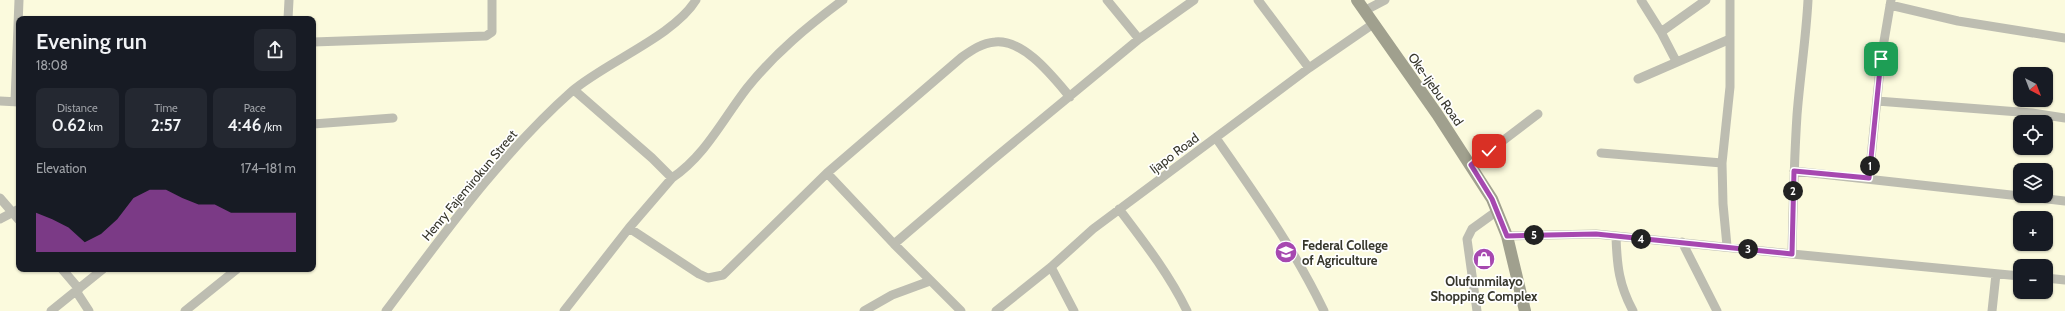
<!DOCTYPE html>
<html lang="en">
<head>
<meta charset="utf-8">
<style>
	:root { --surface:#171b24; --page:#242831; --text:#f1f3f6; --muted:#9ea1a6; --accent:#a648b0 }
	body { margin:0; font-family:Cabin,sans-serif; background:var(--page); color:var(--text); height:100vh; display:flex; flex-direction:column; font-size:15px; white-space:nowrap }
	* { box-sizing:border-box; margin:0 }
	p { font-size:13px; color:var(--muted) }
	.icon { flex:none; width:22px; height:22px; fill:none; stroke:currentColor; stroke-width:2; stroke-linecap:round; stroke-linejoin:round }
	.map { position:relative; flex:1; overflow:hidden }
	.sheet { position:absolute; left:16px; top:16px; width:300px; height:256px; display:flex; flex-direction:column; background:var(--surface); border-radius:8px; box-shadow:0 1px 3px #0004 }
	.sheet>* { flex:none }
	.needle { width:26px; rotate:138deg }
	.controls { position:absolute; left:2013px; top:67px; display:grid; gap:8px }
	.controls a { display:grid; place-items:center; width:40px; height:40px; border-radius:8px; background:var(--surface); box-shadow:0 1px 3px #0004; font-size:20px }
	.pin { position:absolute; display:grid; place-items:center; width:34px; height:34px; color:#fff; margin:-17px; border-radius:8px; box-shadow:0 2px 6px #0006 }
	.km { position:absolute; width:20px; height:20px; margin:-10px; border-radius:50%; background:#222; color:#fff; font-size:11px; line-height:20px; text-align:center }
	.round { display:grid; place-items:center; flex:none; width:42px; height:42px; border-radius:8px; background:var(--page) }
	.head { display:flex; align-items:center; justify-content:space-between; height:68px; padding:0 20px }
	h1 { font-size:22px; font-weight:600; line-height:30px }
	.stats { display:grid; grid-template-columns:repeat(3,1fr); gap:6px; height:68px; padding:4px 20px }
	.stats div { display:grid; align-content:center; border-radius:8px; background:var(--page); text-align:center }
	.stats b { font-size:17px; font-weight:600 }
	.stats small { font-size:11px; font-weight:400 }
	.stats p { font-size:11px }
	.chart { height:112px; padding:8px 20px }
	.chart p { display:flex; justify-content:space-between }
	.chart svg { width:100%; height:72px; margin-top:4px; fill:var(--accent); opacity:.7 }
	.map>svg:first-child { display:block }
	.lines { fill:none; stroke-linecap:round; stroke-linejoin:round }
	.minor { stroke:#bdbdb1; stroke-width:9 }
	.secondary { stroke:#a0a08e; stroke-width:12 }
	.route-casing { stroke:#fff; stroke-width:8 }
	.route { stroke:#a648b0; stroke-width:5 }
	.labels { text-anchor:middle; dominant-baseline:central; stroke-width:3.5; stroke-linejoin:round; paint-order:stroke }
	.street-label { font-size:13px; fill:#37372c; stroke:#fff }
	.poi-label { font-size:13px; font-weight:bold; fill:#37372c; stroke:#fff; text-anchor:start }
</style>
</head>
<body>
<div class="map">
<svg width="2065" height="311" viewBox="0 0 2065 311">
	<rect width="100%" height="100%" fill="#fbfadd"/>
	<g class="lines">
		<path class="minor" d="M1107,0L1139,39
			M1258,0L1309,68
			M1641,0L1661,32L1676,61
			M1890,5L1958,21L2065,38
			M1364,11L1385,0
			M288,19L289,0
			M1661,32L1706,0
			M313,42L486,36L492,32V0
			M1638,79L1730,39
			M0,101L19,102
			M15,101L19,0
			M1877,101L2032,113L2065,118
			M313,124L393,118
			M1216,138C1255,194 1295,250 1324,311
			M1601,153L1722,163
			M1471,165L1538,114
			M1794,171L2020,196
			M827,173L894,244L990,162L1139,39L1194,0
			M672,178C705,156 723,119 747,88C775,53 808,26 843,0
			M1869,178L1881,59L1891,0
			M2022,196L2065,201
			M0,198L19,220
			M1119,209C1144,242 1169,274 1187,311
			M0,219L19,209
			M629,228L699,274L708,278L723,275L827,173L962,57C972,50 982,43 995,42C1024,39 1053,77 1070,97
			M1507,236L1596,234L1792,254C1793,208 1794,161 1797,115C1800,76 1806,39 1808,0
			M1616,237C1617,266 1619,285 1633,311
			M1682,242L1717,311
			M894,244L961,311
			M1727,246L1723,204L1722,163L1730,87V0
			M1792,254L2020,276
			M1051,267L1074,311
			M62,269L79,289
			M2046,278L2065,280
			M76,291L89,311
			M51,311L103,269
			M185,311L237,269
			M386,311C444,234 500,155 572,91C606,62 674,36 696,0
			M564,311L629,228L672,178L652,158L574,90
			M864,311L892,295L930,281
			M996,311L1051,267L1093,229L1309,68L1373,24
			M1477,311L1467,239L1472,229L1497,211
			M1992,311L1996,274"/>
		<path class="secondary" d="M1357,0L1437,114L1492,199L1507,236L1525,311"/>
	</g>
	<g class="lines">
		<g class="route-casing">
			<path id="route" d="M1489,151L1471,165L1492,199L1507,236L1596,234L1792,254L1794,171L1869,178L1881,59"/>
		</g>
		<use href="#route" class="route"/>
	</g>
	<defs>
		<g id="school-disc" transform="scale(1.15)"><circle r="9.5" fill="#a648b0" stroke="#fff"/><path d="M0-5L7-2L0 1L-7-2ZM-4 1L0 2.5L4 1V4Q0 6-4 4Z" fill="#fff"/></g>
		<g id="shop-disc" transform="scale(1.15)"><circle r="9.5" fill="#a648b0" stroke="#fff"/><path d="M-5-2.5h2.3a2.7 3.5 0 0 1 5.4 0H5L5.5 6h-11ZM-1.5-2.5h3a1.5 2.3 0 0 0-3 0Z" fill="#fff"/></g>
	</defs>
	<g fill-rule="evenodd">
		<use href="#school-disc" x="1286" y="252"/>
		<use href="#shop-disc" x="1484" y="259"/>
	</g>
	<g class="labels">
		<g class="street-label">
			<text transform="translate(1436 89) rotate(55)">Oke-Ijebu Road</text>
			<text transform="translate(1174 153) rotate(-37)">Ijapo Road</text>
			<text transform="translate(469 185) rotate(-50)">Henry Fajemirokun Street</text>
		</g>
		<g class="poi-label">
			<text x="1302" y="245">Federal College<tspan x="1302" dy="15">of Agriculture</tspan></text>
			<text x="1484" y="281" text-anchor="middle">Olufunmilayo<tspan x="1484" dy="15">Shopping Complex</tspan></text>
		</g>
	</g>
</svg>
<div class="controls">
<a><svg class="needle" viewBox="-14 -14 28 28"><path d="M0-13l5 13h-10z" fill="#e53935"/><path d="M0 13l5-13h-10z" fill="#9ea1a6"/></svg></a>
<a><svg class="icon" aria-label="locate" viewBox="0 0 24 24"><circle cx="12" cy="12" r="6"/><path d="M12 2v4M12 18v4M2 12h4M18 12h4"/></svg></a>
<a><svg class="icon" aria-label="layers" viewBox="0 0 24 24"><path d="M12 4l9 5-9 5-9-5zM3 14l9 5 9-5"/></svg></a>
<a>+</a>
<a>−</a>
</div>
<div class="pin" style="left:1881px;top:59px;background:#1e9e55"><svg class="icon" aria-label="arrive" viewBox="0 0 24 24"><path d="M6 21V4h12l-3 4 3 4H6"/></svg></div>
<div class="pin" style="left:1489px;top:151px;background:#d93025"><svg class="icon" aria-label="check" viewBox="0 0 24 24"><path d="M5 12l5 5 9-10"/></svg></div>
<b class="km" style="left:1870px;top:166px">1</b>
<b class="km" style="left:1793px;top:191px">2</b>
<b class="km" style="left:1748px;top:249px">3</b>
<b class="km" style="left:1641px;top:239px">4</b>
<b class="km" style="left:1534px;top:235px">5</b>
<section class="sheet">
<div class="head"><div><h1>Evening run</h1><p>18:08</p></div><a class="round"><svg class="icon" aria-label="share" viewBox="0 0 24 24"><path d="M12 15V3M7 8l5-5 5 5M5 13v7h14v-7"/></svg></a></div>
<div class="stats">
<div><p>Distance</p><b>0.62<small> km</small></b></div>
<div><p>Time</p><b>2:57</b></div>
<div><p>Pace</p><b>4:46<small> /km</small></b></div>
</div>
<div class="chart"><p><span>Elevation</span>174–181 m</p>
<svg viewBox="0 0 160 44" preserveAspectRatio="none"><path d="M0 44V20L10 24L20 29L30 38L40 33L50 24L60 11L70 6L80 6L90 11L100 15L110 15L120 20L130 20L140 20L150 20L160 20V44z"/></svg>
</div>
</section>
</div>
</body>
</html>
